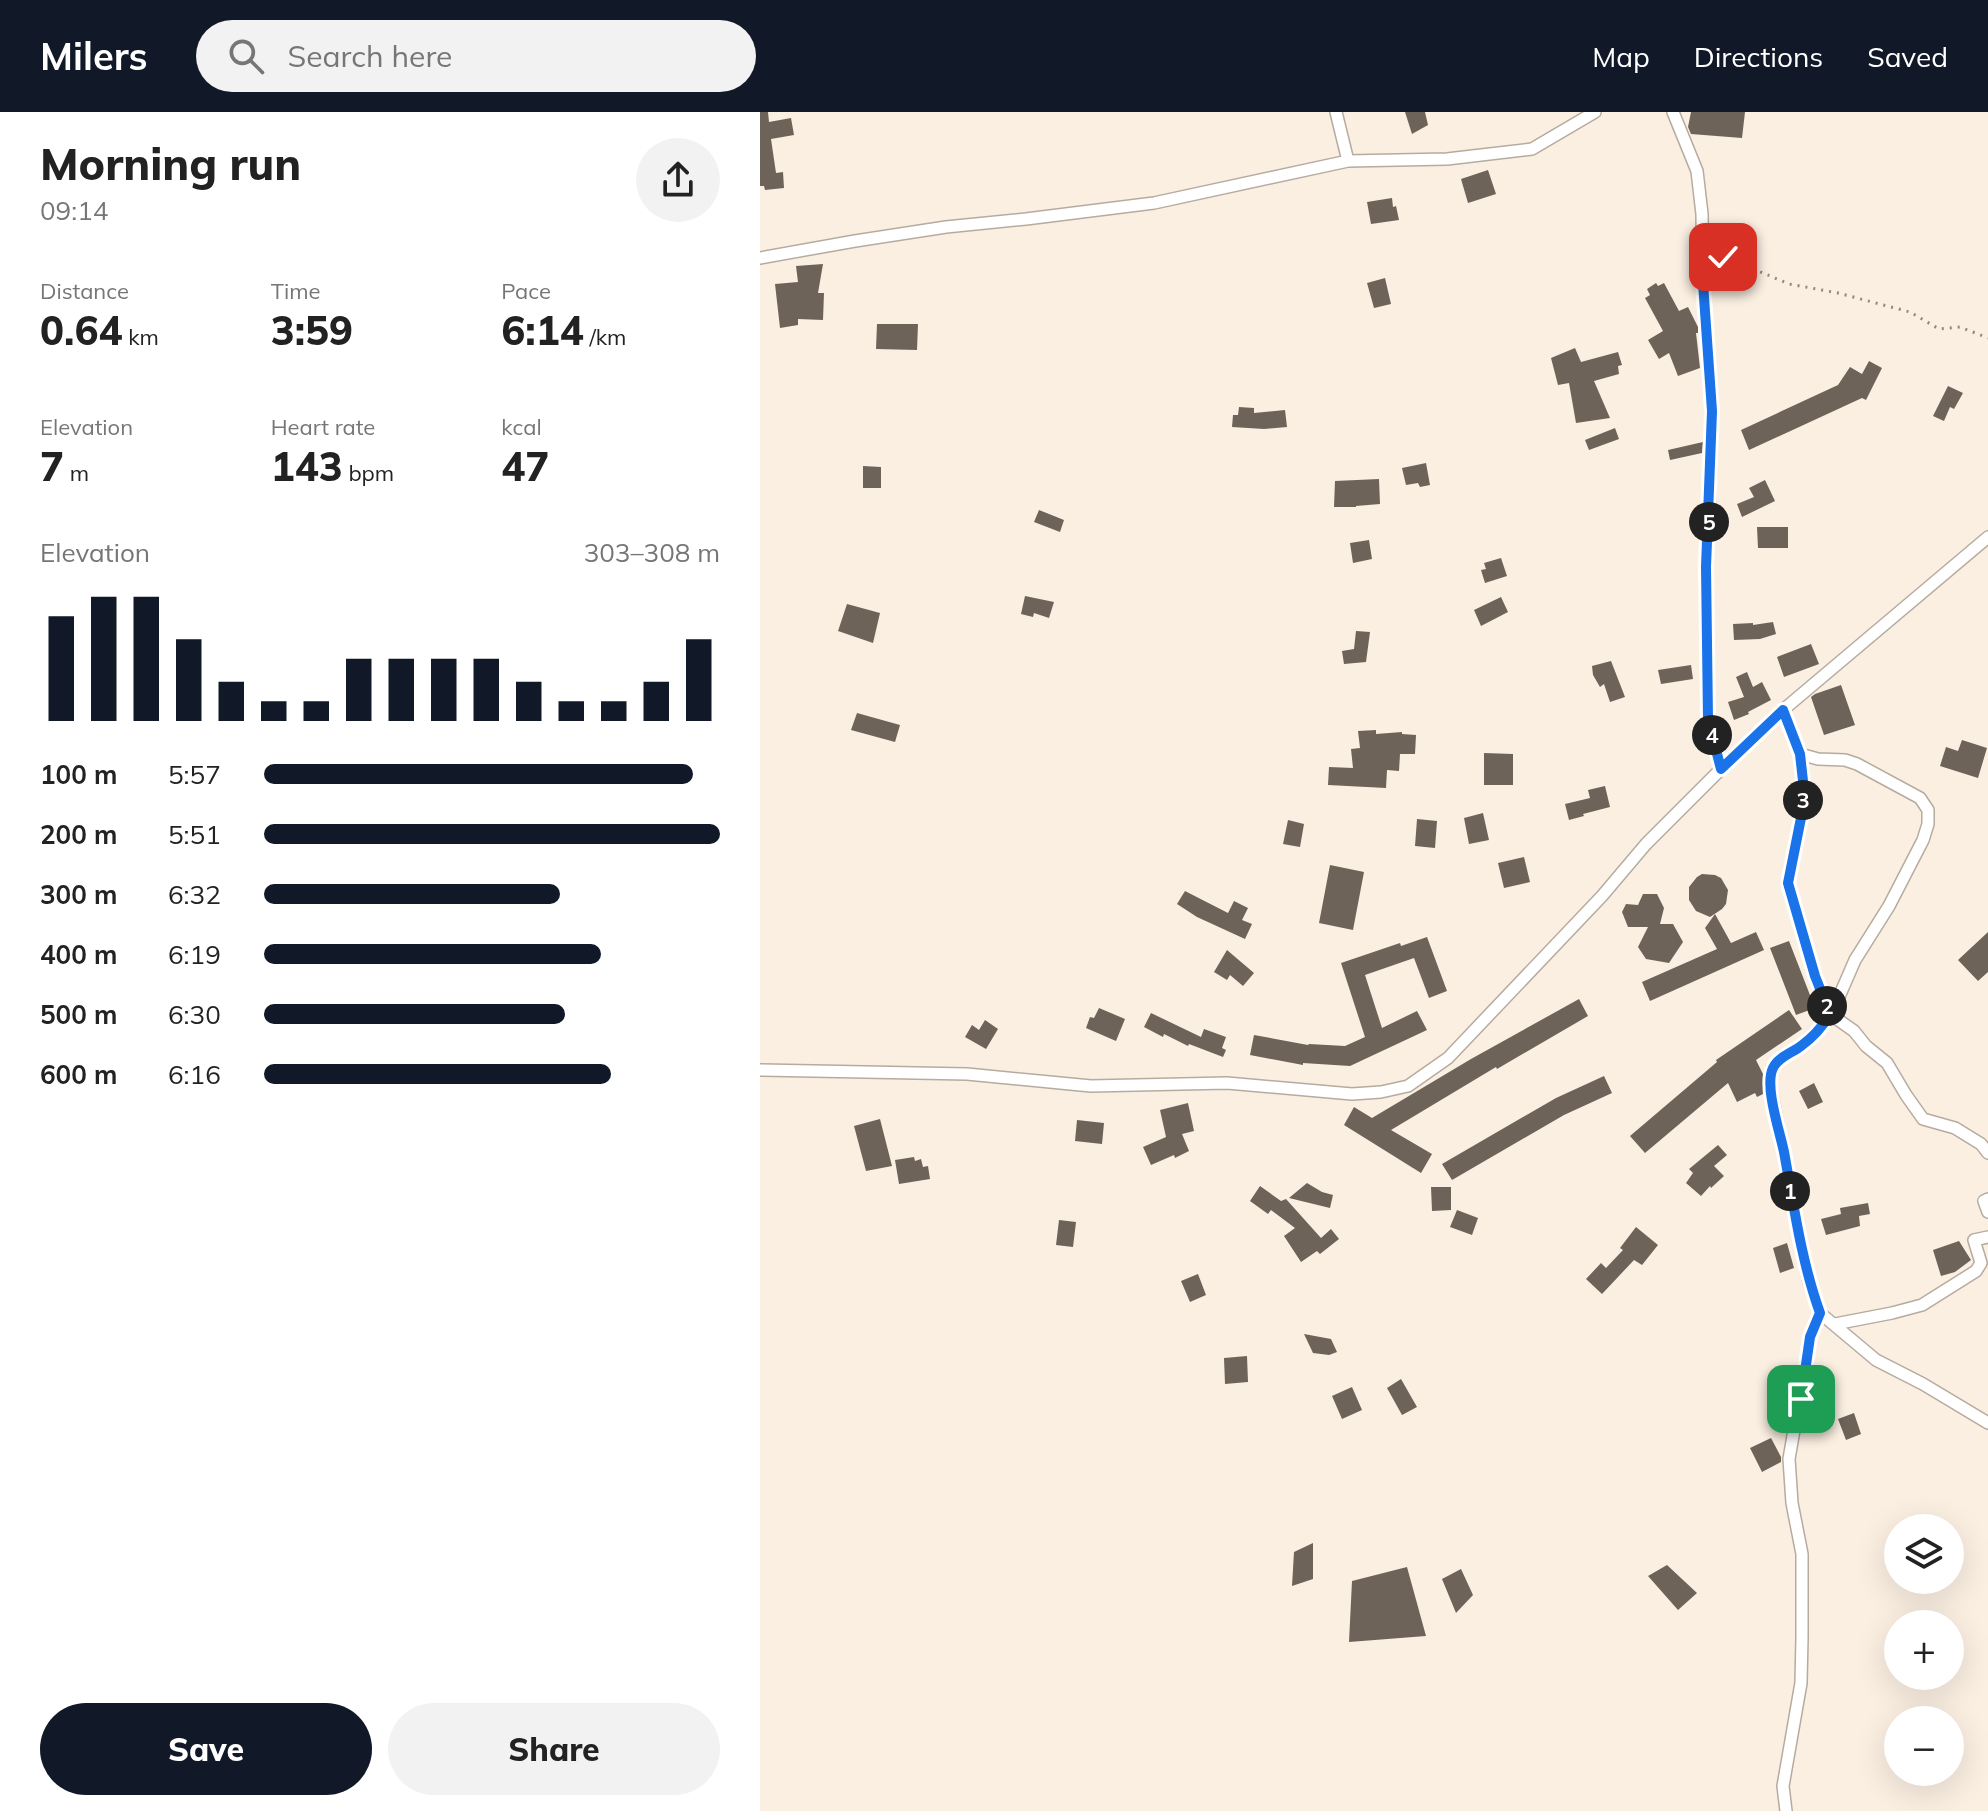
<!DOCTYPE html>
<html lang="en">
<head>
<meta charset="utf-8">
<style>
	:root { --surface:#fff; --page:#f2f2f2; --text:#222; --muted:#767676; --accent:#111827 }
	body { margin:0; font-family:Mulish,sans-serif; background:var(--page); color:var(--text); height:100vh; display:flex; flex-direction:column; font-size:30px; white-space:nowrap }
	* { box-sizing:border-box; margin:0 }
	p { font-size:26px; color:var(--muted) }
	.icon { flex:none; width:44px; height:44px; fill:none; stroke:currentColor; stroke-width:2; stroke-linecap:round; stroke-linejoin:round }
	.map { position:relative; flex:1; overflow:hidden }
	.sheet { display:flex; flex-direction:column; background:var(--surface); width:760px }
	.sheet>* { flex:none }
	.fabs { position:absolute; left:1124px; top:1402px; display:grid; gap:16px }
	.fabs a { display:grid; place-items:center; width:80px; height:80px; border-radius:50%; background:var(--surface); box-shadow:0 8px 32px #0002; font-size:40px }
	.pin { position:absolute; display:grid; place-items:center; width:68px; height:68px; color:#fff; margin:-34px; border-radius:16px; box-shadow:0 4px 12px #0006 }
	.km { position:absolute; width:40px; height:40px; margin:-20px; border-radius:50%; background:#222; color:#fff; font-size:22px; line-height:40px; text-align:center }
	.round { display:grid; place-items:center; flex:none; width:84px; height:84px; border-radius:42px; background:var(--page) }
	.head { display:flex; align-items:center; justify-content:space-between; height:136px; padding:0 40px }
	h1 { font-size:44px; font-weight:800; line-height:60px }
	.metrics { display:grid; grid-template-columns:repeat(3,1fr); gap:12px; height:136px; padding:8px 40px }
	.metrics div { display:grid; align-content:center }
	.metrics b { font-size:40px; font-weight:800 }
	.metrics small { font-size:22px; font-weight:400 }
	.metrics p { font-size:22px }
	.chart { height:224px; padding:16px 40px }
	.chart p { display:flex; justify-content:space-between }
	.chart svg { width:100%; height:144px; margin-top:8px; stroke:var(--accent); stroke-width:6 }
	.button { display:flex; gap:16px; margin-top:auto; padding:16px 40px }
	.button a { flex:1; height:92px; border-radius:48px; background:var(--accent); color:#fff; font-size:32px; font-weight:800; line-height:92px; text-align:center }
	.button a+a { background:var(--page); color:var(--text) }
	ul { padding:0 40px; list-style:none; font-size:26px }
	li { display:grid; grid-template-columns:128px 96px 1fr; align-items:center; height:60px }
	li i { height:20px; border-radius:10px; background:var(--accent) }
	header { display:flex; align-items:center; gap:48px; box-sizing:border-box; height:112px; padding:0 40px; background:var(--accent); color:#fff }
	header strong { font-size:38px }
	nav { display:flex; gap:44px; margin-inline-start:auto; font-size:28px }
	.search { width:560px; height:72px; background:var(--page); display:flex; align-items:center; gap:20px; box-sizing:border-box; padding:0 28px; border-radius:44px; color:var(--muted); font-size:30px }
	main { display:flex; flex:1; min-height:0 }
	.map>svg:first-child { display:block }
	.building { fill:#6d6358 }
	.lines { fill:none; stroke-linecap:round; stroke-linejoin:round }
	.minor-casing { stroke:#b6ab9f; stroke-width:14 }
	.path { stroke:#918980; stroke-width:3; stroke-dasharray:2 6; stroke-linecap:butt }
	.minor { stroke:#fff; stroke-width:11 }
	.route-casing { stroke:#fff; stroke-width:16 }
	.route { stroke:#1a73e8; stroke-width:10 }
</style>
</head>
<body>
<header>
<strong>Milers</strong>
<div class="search"><svg class="icon" aria-label="search" viewBox="0 0 24 24"><circle cx="10" cy="10" r="6"/><path d="M15 15l6 6"/></svg>Search here</div>
<nav><a>Map</a><a>Directions</a><a>Saved</a></nav>
</header>
<main>
<section class="sheet">
<div class="head"><div><h1>Morning run</h1><p>09:14</p></div><a class="round"><svg class="icon" aria-label="share" viewBox="0 0 24 24"><path d="M12 15V3M7 8l5-5 5 5M5 13v7h14v-7"/></svg></a></div>
<div class="metrics">
<div><p>Distance</p><b>0.64<small> km</small></b></div>
<div><p>Time</p><b>3:59</b></div>
<div><p>Pace</p><b>6:14<small> /km</small></b></div>
</div>
<div class="metrics">
<div><p>Elevation</p><b>7<small> m</small></b></div>
<div><p>Heart rate</p><b>143<small> bpm</small></b></div>
<div><p>kcal</p><b>47</b></div>
</div>
<div class="chart"><p><span>Elevation</span>303–308 m</p>
<svg viewBox="0 0 160 44" preserveAspectRatio="none"><path d="M5 44V12M15 44V6M25 44V6M35 44V19M45 44V32M55 44V38M65 44V38M75 44V25M85 44V25M95 44V25M105 44V25M115 44V32M125 44V38M135 44V38M145 44V32M155 44V19"/></svg>
</div>
<ul>
<li><b>100 m</b>5:57<i style="width:94%"></i></li>
<li><b>200 m</b>5:51<i style="width:100%"></i></li>
<li><b>300 m</b>6:32<i style="width:65%"></i></li>
<li><b>400 m</b>6:19<i style="width:74%"></i></li>
<li><b>500 m</b>6:30<i style="width:66%"></i></li>
<li><b>600 m</b>6:16<i style="width:76%"></i></li>
</ul>
<div class="button"><a>Save</a><a>Share</a></div>
</section>
<div class="map">
<svg width="1228" height="1699" viewBox="0 0 1228 1699">
	<rect width="100%" height="100%" fill="#fbefe2"/>
	<path class="building" d="M0,0H8L9,10L31,6L34,23L11,27L16,61L23,60L24,76L5,78L4,74H0Z
		M645,0H665L668,13L652,22Z
		M931,0H985L982,26L931,22L928,15Z
		M728,58L736,82L708,91L701,67Z
		M632,86L633,95L636,94L639,108L611,112L607,90Z
		M63,152L58,181H64L63,208L38,207V213L20,216L15,172L38,170L36,154Z
		M625,166L631,192L614,196L607,171Z
		M896,171L898,174L904,171L919,199L928,195L938,215V221H936L940,256L918,264L909,241L899,247L888,228L903,219L885,186L890,183L887,177Z
		M117,212H158L157,238L116,237Z
		M815,236L821,250L858,240L862,253L858,254L859,262L834,269L850,306L816,311L809,271L798,273L791,246Z
		M1109,249L1122,256L1106,288L1102,286L989,338L981,318L1078,273L1090,255L1102,262Z
		M1188,274L1203,281L1194,297L1190,295L1184,309L1173,304Z
		M479,295L494,296V301L525,298L527,315L504,317L472,315L473,303H478Z
		M855,316L859,327L829,338L825,328Z
		M943,330L942,341L910,348L908,338Z
		M666,351L670,373L660,375L658,371L646,373L642,356Z
		M103,354L121,355V376H103Z
		M619,367L620,392L596,394V395H574L575,369Z
		M1005,368L1015,389L982,405L977,392L994,385L989,376Z
		M279,398L304,408L300,420L274,410Z
		M997,415H1028V436H998Z
		M609,428L612,447L593,451L590,431Z
		M741,446L747,464L725,471L721,458L726,457L724,451Z
		M265,484L294,490L289,506L274,501L273,505L261,502Z
		M741,485L748,500L721,514L714,498Z
		M87,492L120,501L113,531L78,519Z
		M1013,510L1016,522L1000,527L974,528L973,512L993,511V513Z
		M596,519L610,520L606,550L584,552L582,539L594,537Z
		M1051,532L1059,552L1024,565L1017,545Z
		M851,549L865,585L850,590L844,572L840,575L833,563L832,554Z
		M931,553L933,567L901,572L898,558Z
		M987,560L993,575L1002,570L1011,588L988,600L989,602L974,608L968,590L984,585L976,565Z
		M1081,573L1095,613L1064,623L1051,585L1055,582Z
		M97,601L140,613L135,630L91,618Z
		M616,618V622L642,620V622L656,623L655,642H640L639,659L627,658L626,676L568,673L569,655L593,656L591,637L600,636L598,619Z
		M1202,628L1227,636L1218,666L1180,654L1186,635L1198,639Z
		M724,641L753,642V673H724Z
		M845,674L850,695L823,702L824,704L809,708L805,692L830,686L828,678Z
		M723,701L729,728L709,732L704,706Z
		M657,707L677,709L675,736L655,734Z
		M528,708L544,712L540,735L523,732Z
		M764,745L770,770L744,776L738,751Z
		M570,753L604,760L593,818L559,811Z
		M942,762L955,763L961,766L968,778L966,792L962,797L950,805L936,799L929,788V775L937,765Z
		M425,779L468,801L474,789L488,796L482,808L492,812L485,827L437,805L417,792Z
		M883,782H897L904,796L900,812H913L923,830L909,851L886,847L878,835L888,815H868L862,800L866,792L878,793Z
		M955,802L971,831L996,820L1004,838L890,889L882,870L957,837L945,816Z
		M1228,820V860L1218,869L1198,848Z
		M667,825L687,879L669,886L654,846L605,863L622,916L657,899L667,918L590,954L543,951V953L490,943L494,923L548,933L549,932L585,934L605,925L581,851L640,831L641,834Z
		M1029,829L1055,896L1036,903L1010,836Z
		M467,838L494,861L483,874L470,863L467,868L454,860Z
		M819,887L828,904L737,957L736,955L631,1018L672,1042L661,1061L584,1013L594,995L612,1006L711,947Z
		M339,896L365,907L356,929L326,916L330,905L334,906Z
		M1029,898L1042,917L996,948L1003,962V982L997,985L995,981L977,990L968,971L885,1041L870,1024L957,950L956,948Z
		M391,901L441,925L444,917L466,925L462,936L466,938L463,945L429,932L428,934L404,922L403,925L384,915Z
		M225,908L238,917L226,937L205,925L212,913L219,918Z
		M844,964L852,981L804,1003L692,1068L682,1052L796,986Z
		M1054,971L1063,990L1048,997L1039,979Z
		M428,991L434,1019L422,1022L429,1039L415,1046L414,1043L391,1053L383,1035L406,1025L400,998Z
		M120,1007L132,1054L106,1059L94,1014Z
		M317,1008L344,1011L342,1032L315,1029Z
		M958,1033L967,1043L954,1054L964,1064L951,1076L950,1074L941,1084L926,1071L933,1061L929,1057Z
		M154,1045L155,1049L161,1047L163,1055L168,1054L170,1067L139,1072L135,1048Z
		M547,1071L562,1080L573,1083L570,1096L529,1086Z
		M500,1074L521,1089L526,1087L561,1126L571,1117L579,1127L560,1142L557,1139L541,1150L524,1124L535,1116L511,1098L508,1102L490,1089Z
		M671,1075H691V1098L672,1099Z
		M1108,1091L1110,1102L1099,1104L1100,1114L1066,1123L1061,1107L1081,1102L1080,1096Z
		M697,1098L718,1106L712,1123L690,1115Z
		M299,1108L316,1110L313,1135L296,1133Z
		M876,1115L898,1133L882,1153L874,1148L842,1182L826,1167L841,1151L846,1156L863,1138L860,1136Z
		M1199,1129L1211,1148L1195,1160L1181,1164L1173,1138Z
		M1027,1131L1034,1156L1020,1161L1013,1136Z
		M438,1162L446,1183L430,1190L421,1169Z
		M544,1222L571,1227L577,1240L569,1243L553,1241Z
		M487,1244L488,1270L465,1272L464,1246Z
		M641,1267L657,1295L642,1303L627,1276Z
		M592,1275L602,1298L582,1307L572,1284Z
		M1094,1301L1101,1322L1086,1328L1078,1307Z
		M1011,1326L1021,1345V1350L1002,1360L990,1336Z
		M553,1431V1467L532,1474L534,1440Z
		M907,1453L937,1481L918,1498L888,1464Z
		M647,1455L666,1524L589,1530L592,1469Z
		M701,1457L713,1483L696,1501L682,1467Z"/>
	<g class="lines">
		<g class="minor-casing">
			<path id="minor" d="M576,0L588,49
				M913,0L937,59L942,102L943,171L952,299L949,401L946,455L948,607L961,657
				M0,146L95,129L186,115L266,107L394,91L588,49L687,47L772,37L835,0
				M1023,598L1040,642L1058,647L1085,648L1097,652L1160,686L1168,698V712L1163,728L1129,794L1095,848L1075,894L1066,910L1042,933L1021,946L1012,956L1010,974L1023,1037L1035,1105L1049,1170L1060,1201L1116,1248L1163,1272L1228,1311
				M1070,902L1094,919L1106,934L1127,951L1146,983L1163,1007L1195,1016L1221,1032L1228,1041
				M0,958L207,962L331,974L467,971L592,982L621,980L648,974L688,946L842,784L886,732L961,657L1023,598L1228,425
				M1228,1087L1224,1089L1228,1100
				M1075,1212L1132,1201L1162,1193L1216,1159L1221,1151L1214,1128L1228,1125
				M1026,1699L1023,1674L1041,1571L1042,1526V1442L1032,1391L1029,1347L1050,1225L1060,1201"/>
		</g>
		<path class="path" d="M956,141L1029,172L1078,181L1150,200L1179,217L1200,215L1228,226
			M1041,654L1044,678L1041,706L1028,771L1055,864L1064,887"/>
		<use href="#minor" class="minor"/>
	</g>
	<g class="lines">
		<g class="route-casing">
			<path id="route" d="M963,145L943,133V171L952,299L946,455L948,607L961,657L1023,598L1040,642L1044,678L1041,706L1028,771L1055,864L1070,902C1063,914 1052,926 1041,934C1032,941 1018,945 1013,956C1004,974 1020,1020 1024,1040C1034,1094 1041,1148 1060,1201L1050,1225L1041,1287"/>
		</g>
		<use href="#route" class="route"/>
	</g>
</svg>
<div class="fabs">
<a><svg class="icon" aria-label="layers" viewBox="0 0 24 24"><path d="M12 4l9 5-9 5-9-5zM3 14l9 5 9-5"/></svg></a>
<a>+</a>
<a>−</a>
</div>
<div class="pin" style="left:1041px;top:1287px;background:#1e9e55"><svg class="icon" aria-label="arrive" viewBox="0 0 24 24"><path d="M6 21V4h12l-3 4 3 4H6"/></svg></div>
<div class="pin" style="left:963px;top:145px;background:#d93025"><svg class="icon" aria-label="check" viewBox="0 0 24 24"><path d="M5 12l5 5 9-10"/></svg></div>
<b class="km" style="left:1030px;top:1079px">1</b>
<b class="km" style="left:1067px;top:894px">2</b>
<b class="km" style="left:1043px;top:688px">3</b>
<b class="km" style="left:952px;top:623px">4</b>
<b class="km" style="left:949px;top:410px">5</b>
</div>
</main>
</body>
</html>
